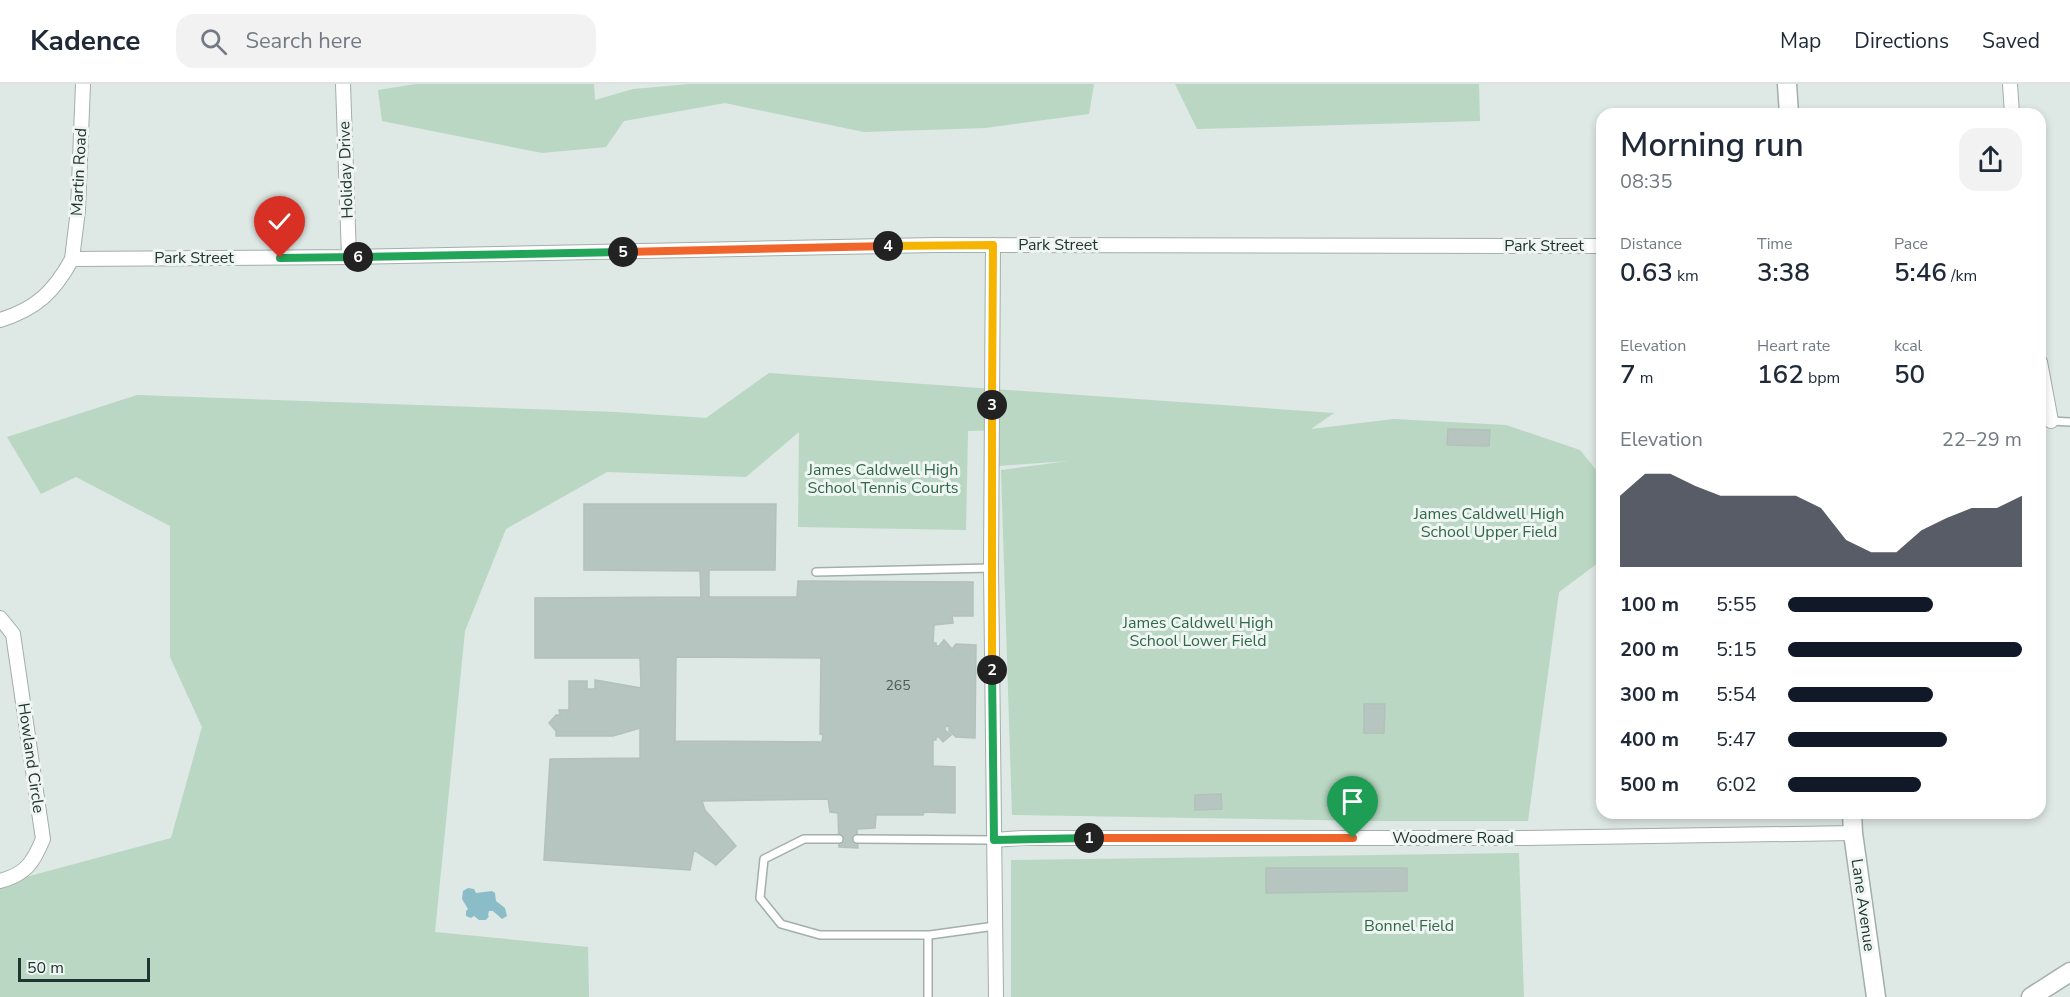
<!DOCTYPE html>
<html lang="en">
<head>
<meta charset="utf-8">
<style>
	:root { --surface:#fff; --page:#f2f2f3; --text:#1f2937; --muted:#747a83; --line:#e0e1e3; --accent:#111827 }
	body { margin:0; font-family:"Nunito Sans",sans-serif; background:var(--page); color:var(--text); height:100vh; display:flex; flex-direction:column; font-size:22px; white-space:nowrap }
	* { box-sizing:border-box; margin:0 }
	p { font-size:20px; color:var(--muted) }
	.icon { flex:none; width:33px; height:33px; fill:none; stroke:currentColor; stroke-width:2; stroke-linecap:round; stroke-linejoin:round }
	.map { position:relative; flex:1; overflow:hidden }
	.drawer { position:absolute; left:1596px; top:24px; width:450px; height:711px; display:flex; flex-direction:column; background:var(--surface); border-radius:18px; box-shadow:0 3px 9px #0003 }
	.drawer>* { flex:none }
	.scale { position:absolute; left:18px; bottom:15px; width:132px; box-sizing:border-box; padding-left:6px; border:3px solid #223631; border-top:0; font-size:16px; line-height:21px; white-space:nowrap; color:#223631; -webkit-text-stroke:4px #eef5f2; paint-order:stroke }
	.pin { position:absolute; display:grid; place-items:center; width:51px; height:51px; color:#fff; margin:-62px -26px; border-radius:50% 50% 50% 0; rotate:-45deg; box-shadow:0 0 6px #0007 }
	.pin .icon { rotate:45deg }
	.km { position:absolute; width:30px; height:30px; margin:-15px; border-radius:50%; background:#222; color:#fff; font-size:16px; line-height:30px; text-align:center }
	.round { display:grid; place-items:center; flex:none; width:63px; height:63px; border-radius:18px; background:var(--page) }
	.headline { display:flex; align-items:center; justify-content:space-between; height:102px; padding:0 24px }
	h1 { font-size:33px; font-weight:600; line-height:45px }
	.figures { display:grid; grid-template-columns:repeat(3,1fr); gap:9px; height:102px; padding:6px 24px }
	.figures div { display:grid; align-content:center }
	.figures b { font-size:26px; font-weight:600 }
	.figures small { font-size:16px; font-weight:400 }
	.figures p { font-size:16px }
	.chart { height:168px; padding:12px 24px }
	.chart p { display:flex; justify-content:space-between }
	.chart svg { width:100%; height:108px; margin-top:6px; fill:var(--accent); opacity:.7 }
	ul { padding:0 24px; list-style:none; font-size:20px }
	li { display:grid; grid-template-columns:96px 72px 1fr; align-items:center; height:45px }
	li i { height:15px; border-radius:8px; background:var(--accent) }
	header { display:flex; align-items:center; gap:36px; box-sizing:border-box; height:84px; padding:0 30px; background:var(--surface); border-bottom:2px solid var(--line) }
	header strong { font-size:28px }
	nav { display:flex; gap:33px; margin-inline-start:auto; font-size:21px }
	.search { width:420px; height:54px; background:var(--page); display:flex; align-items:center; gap:15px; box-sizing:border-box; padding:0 21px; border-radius:18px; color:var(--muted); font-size:22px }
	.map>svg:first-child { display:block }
	.green { fill:#b9d7c2 }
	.water { fill:#8bbdc8 }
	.building { fill:#b7c5c0; stroke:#b2c1bb; stroke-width:1.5; fill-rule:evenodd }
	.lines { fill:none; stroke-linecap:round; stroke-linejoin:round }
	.service-casing { stroke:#a2afab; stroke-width:10 }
	.minor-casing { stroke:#a2afab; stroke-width:16 }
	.tertiary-casing { stroke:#a2afab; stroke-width:21 }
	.service { stroke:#fff; stroke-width:7 }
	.minor { stroke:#fff; stroke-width:14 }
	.tertiary { stroke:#fff; stroke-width:18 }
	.split-1-casing { stroke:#fff; stroke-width:12 }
	.split-2-casing { stroke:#fff; stroke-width:12 }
	.split-3-casing { stroke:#fff; stroke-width:12 }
	.split-4-casing { stroke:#fff; stroke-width:12 }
	.split-5-casing { stroke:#fff; stroke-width:12 }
	.split-6-casing { stroke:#fff; stroke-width:12 }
	.split-7-casing { stroke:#fff; stroke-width:12 }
	.split-1 { stroke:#f0652b; stroke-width:8 }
	.split-2 { stroke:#22a559; stroke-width:8 }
	.split-3 { stroke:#f5b400; stroke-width:8 }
	.split-4 { stroke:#f5b400; stroke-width:8 }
	.split-5 { stroke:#f0652b; stroke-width:8 }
	.split-6 { stroke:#22a559; stroke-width:8 }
	.split-7 { stroke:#22a559; stroke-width:8 }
	.labels { text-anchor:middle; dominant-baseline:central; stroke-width:6; stroke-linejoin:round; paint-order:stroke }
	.number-label { font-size:14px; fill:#475a55 }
	.street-label { font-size:16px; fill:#223631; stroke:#eef5f2 }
	.park-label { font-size:16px; fill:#306848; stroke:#eef5f2 }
</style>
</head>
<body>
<header>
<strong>Kadence</strong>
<div class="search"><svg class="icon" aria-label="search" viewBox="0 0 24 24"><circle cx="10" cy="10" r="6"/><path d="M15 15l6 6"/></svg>Search here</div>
<nav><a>Map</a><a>Directions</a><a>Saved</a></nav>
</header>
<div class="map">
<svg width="2070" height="913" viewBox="0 0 2070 913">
	<rect width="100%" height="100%" fill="#dee8e4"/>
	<path class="green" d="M416,0H594L595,16L633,5L690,0H1094L1089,30L985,44L864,48L725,19L624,37L606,63L542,69L382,37L378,6Z
		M1175,0H1479L1480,37L1197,45Z
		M769,289L1334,329L1311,345L1394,335L1506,341L1580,366L1602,393V476L1559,508L1528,737H1377L1012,731L1001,386L1068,377L999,382V346L968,347L966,446L798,443L799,348L746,393L607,388L506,445L465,547L435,848L588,863L589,913H0V800L171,754L202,643L170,573V442L76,393L41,410L7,353L137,311L616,328L706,334Z
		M1519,769L1524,913H1011V776Z"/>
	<path class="water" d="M468,804L474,805L476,809L492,807L495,809L496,817L505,824L507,832L502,835L493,827H489L488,831L489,832L486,836H479L474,832L471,834L466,832V827L468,825L462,815L463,807Z"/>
	<path class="building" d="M1448,345L1490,346L1489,362L1447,361Z
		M584,420H776L775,486H709V513H797L798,497L973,498V532H952L953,539L934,541L933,559H936V562H939L944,556L952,565L956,560L976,561L975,654L956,653L949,647V642L945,643V646L951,651L943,658L939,653H936V656H933V682L955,683V729L924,728L923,731H876L875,744L857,745L858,764L839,763L838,729L830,728L828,715L702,717L705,726L736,762L716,781L694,766L690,786L544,776L550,675L640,674V644L613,652H556V647L549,639L556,631H560L559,626H569V597H587V605H595V596L641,604L640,574H535V514L701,513L700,487L584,486ZM676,573L821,574L820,650L823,651L822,658L675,657Z
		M1364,620H1385L1384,649H1364Z
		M1221,710L1222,725L1195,726V711Z
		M1266,784H1407V807L1266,809Z"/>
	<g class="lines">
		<g class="service-casing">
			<path id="service" d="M2051,337L2070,338
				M816,488L991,484
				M839,755H804L764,775L760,814L781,840L820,851H930L995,842
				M857,755L994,756
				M928,851V913"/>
		</g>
		<g class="minor-casing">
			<path id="minor" d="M343,0L349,173
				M2010,0L2012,30
				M993,161L991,484L996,913
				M72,175L78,126L83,0
				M0,236C36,225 54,208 72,175L349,173L935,161L1602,162
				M2040,278L2051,337
				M0,534L13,550L43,755C33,779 26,790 0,797
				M994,756L1022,754H1522L1853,749"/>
		</g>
		<g class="tertiary-casing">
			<path id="tertiary" d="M1787,0L1789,30
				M1852,729L1853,749L1876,913
				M2031,913L2070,888"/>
		</g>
		<use href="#service" class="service"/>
		<use href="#minor" class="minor"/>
		<use href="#tertiary" class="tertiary"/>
	</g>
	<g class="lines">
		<g class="split-1-casing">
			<path id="split-1" d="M1089,754H1353"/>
		</g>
		<g class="split-2-casing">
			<path id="split-2" d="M992,586L994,756L1089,754"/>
		</g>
		<g class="split-3-casing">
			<path id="split-3" d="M992,321V586"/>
		</g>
		<g class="split-4-casing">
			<path id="split-4" d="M888,162L993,161L992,321"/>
		</g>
		<g class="split-5-casing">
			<path id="split-5" d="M623,168L888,162"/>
		</g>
		<g class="split-6-casing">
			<path id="split-6" d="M358,173L623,168"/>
		</g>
		<g class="split-7-casing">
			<path id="split-7" d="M280,174L358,173"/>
		</g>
		<use href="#split-1" class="split-1"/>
		<use href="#split-2" class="split-2"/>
		<use href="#split-3" class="split-3"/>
		<use href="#split-4" class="split-4"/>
		<use href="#split-5" class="split-5"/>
		<use href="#split-6" class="split-6"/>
		<use href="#split-7" class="split-7"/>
	</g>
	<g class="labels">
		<g class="number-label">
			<text x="898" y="601">265</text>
		</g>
		<g class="street-label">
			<text transform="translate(346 86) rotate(-92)">Holiday Drive</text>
			<text transform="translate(79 88) rotate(-87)">Martin Road</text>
			<text x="1058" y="161">Park Street</text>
			<text x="1544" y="162">Park Street</text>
			<text x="194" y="174">Park Street</text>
			<text transform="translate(31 674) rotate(82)">Howland Circle</text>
			<text x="1453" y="754">Woodmere Road</text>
			<text transform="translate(1863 821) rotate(82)">Lane Avenue</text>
		</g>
		<g class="park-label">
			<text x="883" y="386">James Caldwell High<tspan x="883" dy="18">School Tennis Courts</tspan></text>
			<text x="1489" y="430">James Caldwell High<tspan x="1489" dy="18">School Upper Field</tspan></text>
			<text x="1198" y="539">James Caldwell High<tspan x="1198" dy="18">School Lower Field</tspan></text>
			<text x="1409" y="842">Bonnel Field</text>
		</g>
	</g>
</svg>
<div class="scale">50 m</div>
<div class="pin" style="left:1353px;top:754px;background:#1e9e55"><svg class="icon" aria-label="arrive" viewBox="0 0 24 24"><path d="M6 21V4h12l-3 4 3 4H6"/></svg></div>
<div class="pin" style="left:280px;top:174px;background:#d93025"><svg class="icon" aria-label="check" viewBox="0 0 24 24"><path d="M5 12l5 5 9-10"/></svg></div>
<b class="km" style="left:1089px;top:754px">1</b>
<b class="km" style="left:992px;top:586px">2</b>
<b class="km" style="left:992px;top:321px">3</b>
<b class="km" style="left:888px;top:162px">4</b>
<b class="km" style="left:623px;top:168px">5</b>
<b class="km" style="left:358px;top:173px">6</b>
<section class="drawer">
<div class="headline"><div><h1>Morning run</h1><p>08:35</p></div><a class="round"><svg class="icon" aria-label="share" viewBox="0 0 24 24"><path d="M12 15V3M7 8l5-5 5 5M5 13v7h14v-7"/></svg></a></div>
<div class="figures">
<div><p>Distance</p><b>0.63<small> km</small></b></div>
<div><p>Time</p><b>3:38</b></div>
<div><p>Pace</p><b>5:46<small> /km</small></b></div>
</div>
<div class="figures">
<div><p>Elevation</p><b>7<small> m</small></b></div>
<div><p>Heart rate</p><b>162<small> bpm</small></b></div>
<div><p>kcal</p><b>50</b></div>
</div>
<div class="chart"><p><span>Elevation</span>22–29 m</p>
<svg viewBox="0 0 160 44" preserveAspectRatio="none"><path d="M0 44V15L10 6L20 6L30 11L40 15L50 15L60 15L70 15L80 20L90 33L100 38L110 38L120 29L130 24L140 20L150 20L160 15V44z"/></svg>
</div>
<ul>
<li><b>100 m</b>5:55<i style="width:62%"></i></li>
<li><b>200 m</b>5:15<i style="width:100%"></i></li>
<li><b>300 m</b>5:54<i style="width:62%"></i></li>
<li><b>400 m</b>5:47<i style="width:68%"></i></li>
<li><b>500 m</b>6:02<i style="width:57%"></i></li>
</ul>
</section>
</div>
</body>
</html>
